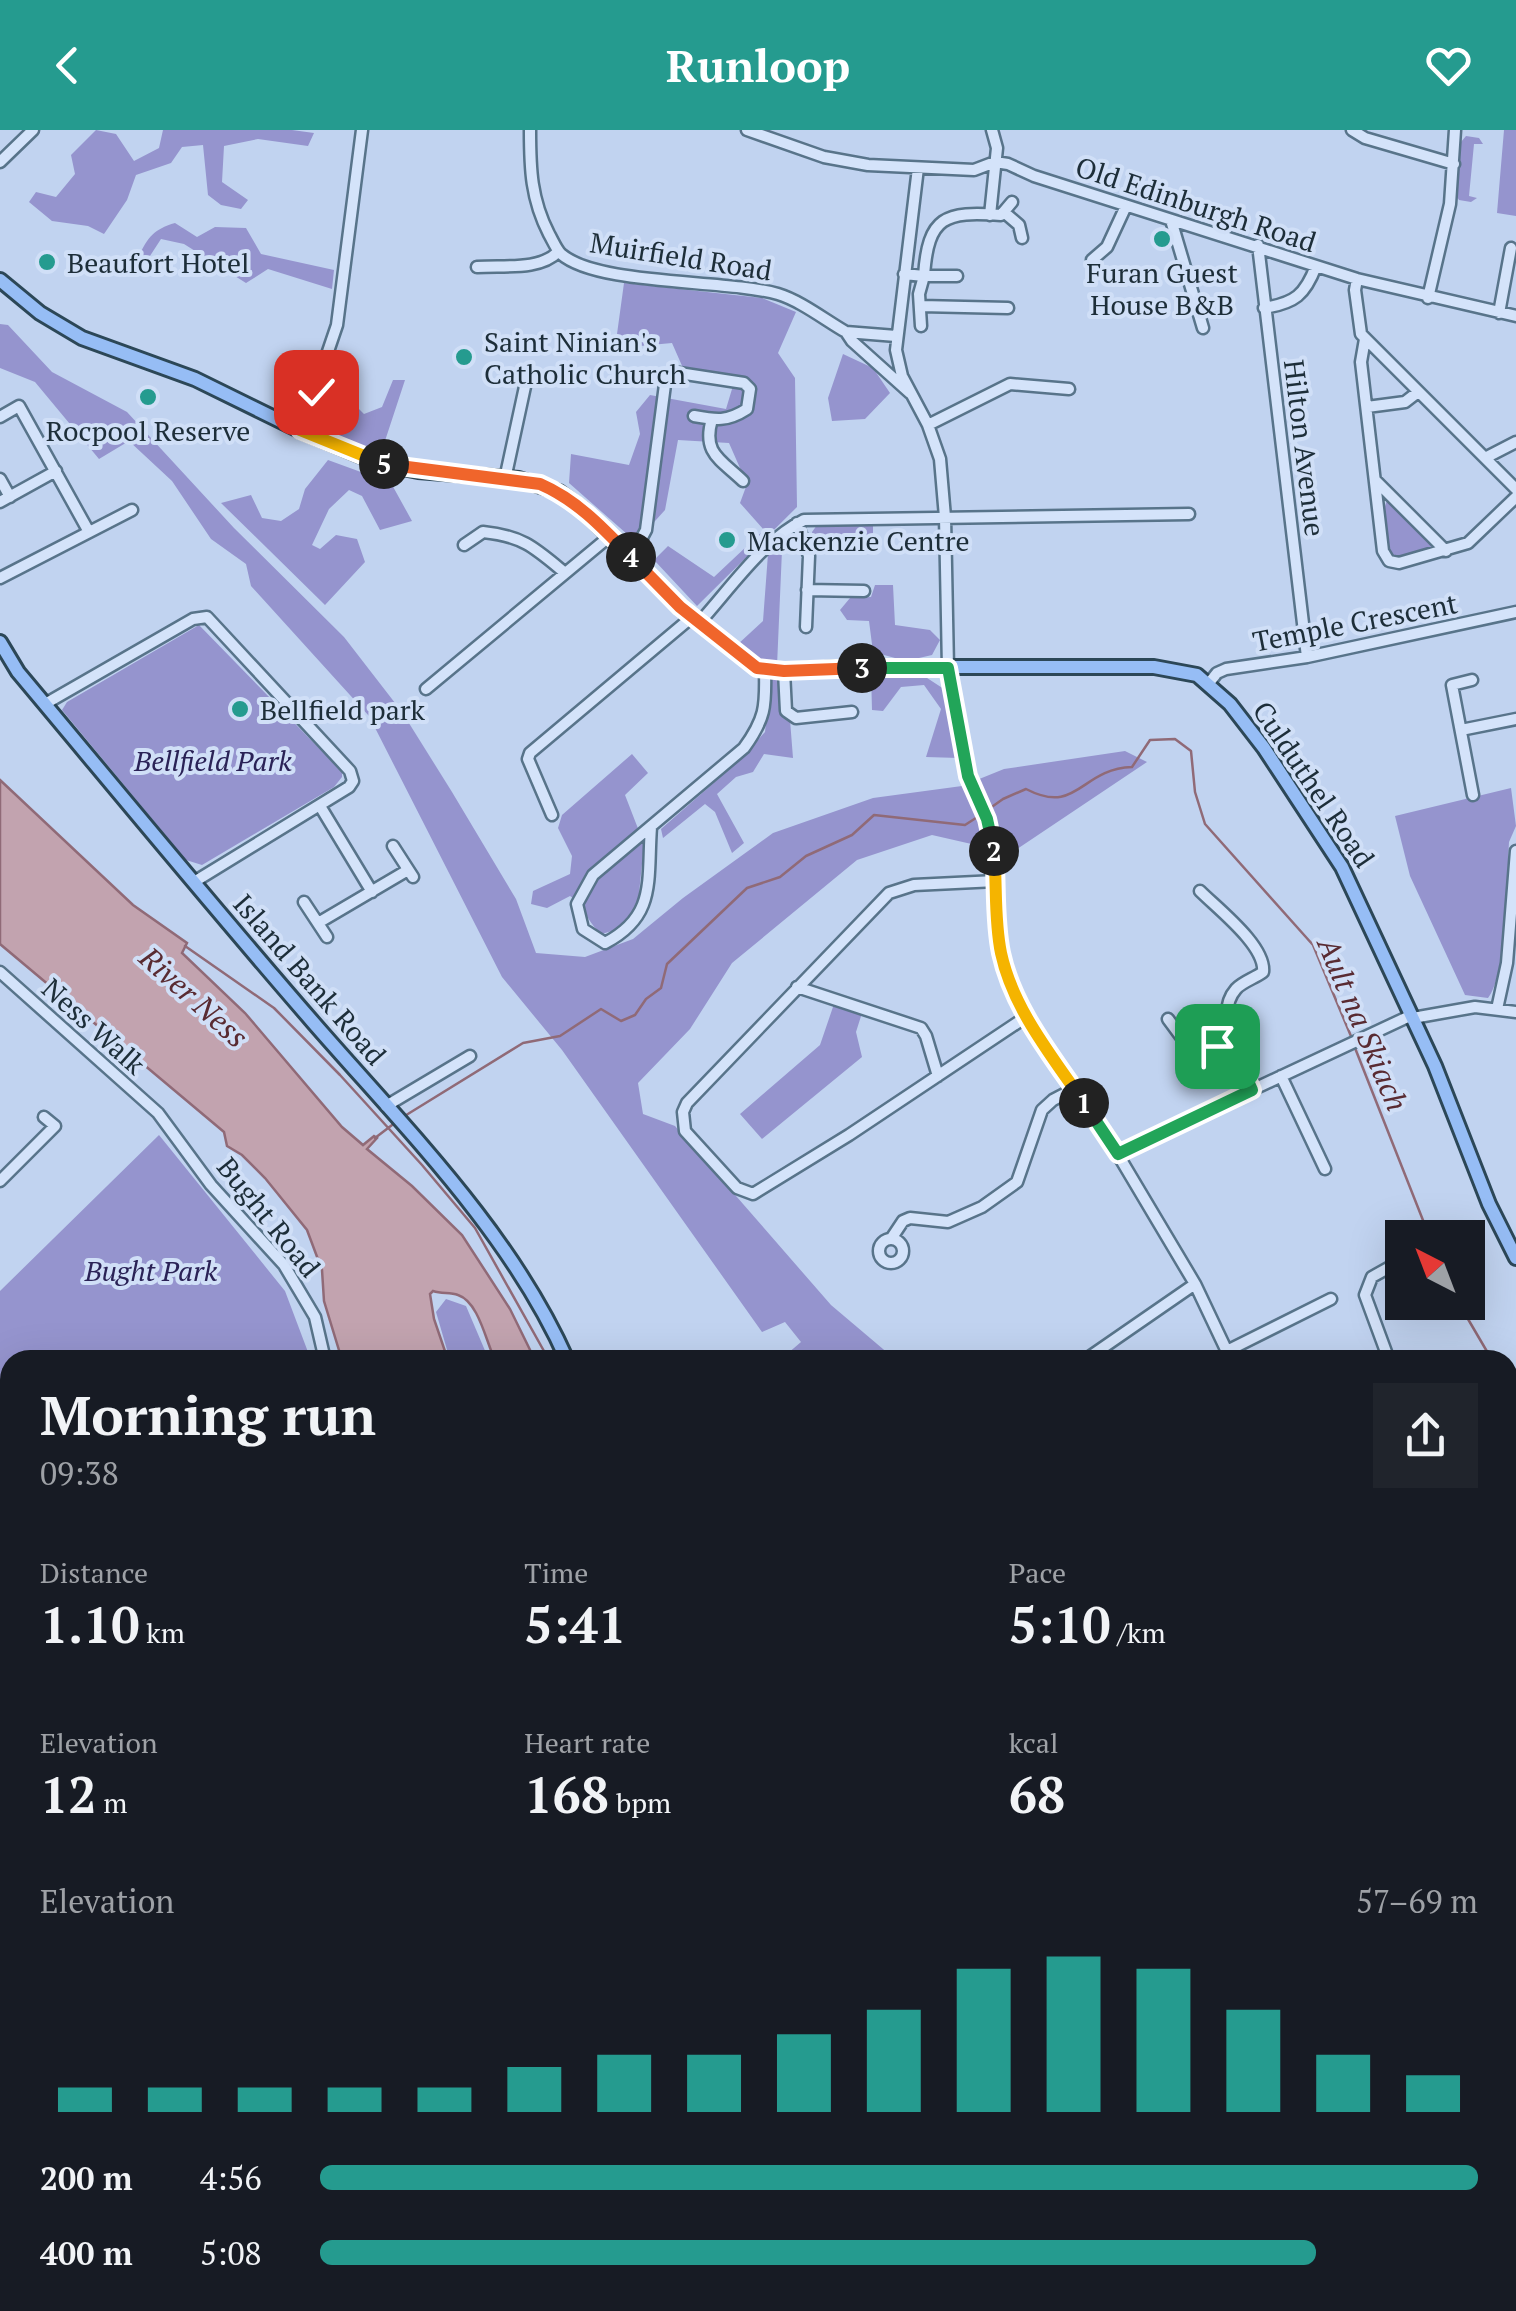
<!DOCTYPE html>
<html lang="en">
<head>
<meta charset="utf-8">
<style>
	:root { --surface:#171b24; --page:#20242c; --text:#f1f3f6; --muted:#9ea1a6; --accent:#259b8f }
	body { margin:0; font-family:"PT Serif",serif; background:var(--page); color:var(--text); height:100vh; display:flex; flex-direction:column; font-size:38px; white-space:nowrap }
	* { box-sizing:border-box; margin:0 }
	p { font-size:32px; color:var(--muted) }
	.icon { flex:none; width:55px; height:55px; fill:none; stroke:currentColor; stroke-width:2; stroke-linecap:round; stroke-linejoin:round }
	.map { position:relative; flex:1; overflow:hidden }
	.sheet { position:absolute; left:0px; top:1220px; width:1518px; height:962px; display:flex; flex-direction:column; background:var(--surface); border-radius:30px 30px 0 0; box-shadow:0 10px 40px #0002 }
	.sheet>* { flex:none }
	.needle { width:65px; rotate:318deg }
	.fabs { position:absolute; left:1385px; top:1090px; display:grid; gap:20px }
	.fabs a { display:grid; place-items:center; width:100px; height:100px; border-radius:0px; background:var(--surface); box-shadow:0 10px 40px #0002; font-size:50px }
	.pin { position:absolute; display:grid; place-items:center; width:85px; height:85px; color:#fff; margin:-42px; border-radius:20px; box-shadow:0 5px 15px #0006 }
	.km { position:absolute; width:50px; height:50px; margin:-25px; border-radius:50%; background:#222; color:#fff; font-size:28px; line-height:50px; text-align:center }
	.round { display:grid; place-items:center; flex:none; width:105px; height:105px; border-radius:0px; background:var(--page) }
	.overview { display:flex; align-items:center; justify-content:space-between; height:170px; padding:0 40px }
	h1 { font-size:55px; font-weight:800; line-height:75px }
	.figures { display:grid; grid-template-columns:repeat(3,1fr); gap:15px; height:170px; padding:10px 40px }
	.figures div { display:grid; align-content:center }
	.figures b { font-size:50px; font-weight:800 }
	.figures small { font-size:28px; font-weight:400 }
	.figures p { font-size:28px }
	.chart { height:280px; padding:20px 40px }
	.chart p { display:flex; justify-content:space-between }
	.chart svg { width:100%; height:180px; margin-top:10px; stroke:var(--accent); stroke-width:6 }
	ul { padding:0 40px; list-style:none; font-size:32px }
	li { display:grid; grid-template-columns:160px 120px 1fr; align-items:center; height:75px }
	li i { height:25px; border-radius:12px; background:var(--accent) }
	header { display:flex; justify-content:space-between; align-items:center; height:130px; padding:0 40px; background:var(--accent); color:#fff; font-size:45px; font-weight:800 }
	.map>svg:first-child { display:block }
	.green { fill:#9594ce }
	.water { fill:#c2a3af; stroke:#906a77; stroke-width:2.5 }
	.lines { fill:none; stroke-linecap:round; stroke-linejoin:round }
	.stream { stroke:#906a77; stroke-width:2.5 }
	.minor-casing { stroke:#58748a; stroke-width:15 }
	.major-casing { stroke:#2c4757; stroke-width:18 }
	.minor { stroke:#d4e3fa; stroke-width:10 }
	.major { stroke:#96bdf5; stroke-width:12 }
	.split-1-casing { stroke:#fff; stroke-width:20 }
	.split-2-casing { stroke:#fff; stroke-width:20 }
	.split-3-casing { stroke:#fff; stroke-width:20 }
	.split-4-casing { stroke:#fff; stroke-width:20 }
	.split-5-casing { stroke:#fff; stroke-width:20 }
	.split-6-casing { stroke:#fff; stroke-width:20 }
	.split-1 { stroke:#22a559; stroke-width:12 }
	.split-2 { stroke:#f5b400; stroke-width:12 }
	.split-3 { stroke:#22a559; stroke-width:12 }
	.split-4 { stroke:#f0652b; stroke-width:12 }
	.split-5 { stroke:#f0652b; stroke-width:12 }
	.split-6 { stroke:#f5b400; stroke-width:12 }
	.poi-dot { fill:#259b8f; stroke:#d0dff7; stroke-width:4 }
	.labels { text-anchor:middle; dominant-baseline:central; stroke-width:8; stroke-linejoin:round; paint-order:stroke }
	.street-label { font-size:28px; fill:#1d2e39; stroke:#d0dff7 }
	.poi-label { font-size:28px; fill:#1d2e39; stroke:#d0dff7; text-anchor:start }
	.park-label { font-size:28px; font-style:italic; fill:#2a2256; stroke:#d0dff7 }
	.water-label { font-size:30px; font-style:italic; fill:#592b32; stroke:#d0dff7 }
</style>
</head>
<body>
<header><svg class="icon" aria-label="back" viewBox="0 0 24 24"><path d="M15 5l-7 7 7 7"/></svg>Runloop<svg class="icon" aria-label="heart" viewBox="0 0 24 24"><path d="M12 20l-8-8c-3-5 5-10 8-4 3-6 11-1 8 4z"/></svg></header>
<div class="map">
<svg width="1516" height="2181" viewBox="0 0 1516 2181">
	<rect width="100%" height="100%" fill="#c1d3f0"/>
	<path class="green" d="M96,0L116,4L134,31L159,18L163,0H292L314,3L308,16L258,9L224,16L222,52L248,70L241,79L221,75L208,65L203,15L182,17L171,33L136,45L127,70L104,104L88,96L52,91L29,72L36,62L56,67L75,44L71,25Z
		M1504,0H1516V86L1497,83Z
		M1466,6L1479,8L1483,14H1474L1469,66L1477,68L1471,72L1459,70L1456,65L1461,12Z
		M175,93L197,107L215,97L246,98L261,124L334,140L332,159L268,139L246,153L184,114L161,109L148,129L137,132C145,110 153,99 175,93Z
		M624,153L762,168L796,182L778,223L795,248L797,377L697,476L654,430L668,416L714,447L764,400L740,373L747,354L729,313L678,310L665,380L636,412L569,353L571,324L629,335L640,304L636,282L650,265L726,279L735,249L683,238L672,213L629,217L617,204Z
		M0,194L8,195L52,242L127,282L234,398L344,507L402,582L452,662L516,769L536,823L585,827L633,809L683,768L773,703L873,668L962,656L1004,639L1125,621L1147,632L1011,723L932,705L857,730L732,833L690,899L638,953L643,984L675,996L831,1175L896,1230H780L801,1212L785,1192L762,1202L562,920L502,847L369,586L251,456L246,434L211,409L172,351L129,311L99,329L35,252L0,238Z
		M843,224L873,238L890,263L865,289L832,291L828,268Z
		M393,250H405L381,323L347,314L315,295V286L329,254L357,260L355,275L364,284L382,277Z
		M328,330L391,353L412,391L380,400L362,366L349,360L329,379L312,415L320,419L336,405L357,409L365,432L325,475L221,373L251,365L262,388L281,391L299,379L305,359Z
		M1387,371L1431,412V420L1399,429L1392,427C1385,413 1380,384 1387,371Z
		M825,393L873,394V407L844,408L843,424L816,423L812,402L817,395Z
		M782,420L777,536L753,531L737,515L763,491L768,424Z
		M875,455H893L895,495L930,500L940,510L932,525L906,531L873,522L869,491L847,490L840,480L850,468L871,467Z
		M199,495L342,642V647L334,657L202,735L186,730L62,580L67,572Z
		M871,543L924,546L947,561L959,628L926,627L941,579L924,555L901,557L883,581L872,580Z
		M778,547L782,582L790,590L793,628L764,624L753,642L736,647L717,664L744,713L732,723L715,682L705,674L663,708L661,699L740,630L765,602L770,549Z
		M632,624L648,643L625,665L644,714L638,773L624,797L602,804C586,792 586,777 570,766L547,778L531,774L533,761L570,744L572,726L558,698L562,685Z
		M1511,658L1516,696L1509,712C1507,745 1507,846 1488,868L1465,865L1410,746L1395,686Z
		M834,874L862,883L856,902L862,927L762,1009L740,984L820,915Z
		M159,1005L285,1161L311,1230H10V1736L0,1720V1161Z
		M446,1169L466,1176L489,1230H450L436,1182Z
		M0,1760L10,1776V1835H0Z
		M1508,2031L1516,2055V2181H1404L1408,2173L1508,2172Z
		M6,2066H10V2172L123,2173V2181H1Z
		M365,2172L492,2173L493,2181H361Z
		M127,2173H217V2181H126Z"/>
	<path class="water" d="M0,650L133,775L187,813L182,823L245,883L342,997L363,1015L374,1006L377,1008L367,1019L412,1056L462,1105L510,1179L535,1230H495C486,1212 479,1172 458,1165C450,1162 442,1164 433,1161L430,1164L434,1189L448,1230H342L324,1171L322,1140L307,1100L265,1048L242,1025L227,1016L224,1002L0,814Z
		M486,2173L605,2172V2173L604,2181H487Z"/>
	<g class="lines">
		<path class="stream" d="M986,681L1003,669L1026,659C1078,686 1080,639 1132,637L1150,610L1175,609L1191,621L1195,662L1205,694L1313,815L1353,911
			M185,816L274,878L340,945L422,1035L475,1098L549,1230
			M1355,918L1430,1108
			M403,987L523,913L560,906L601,879L621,891L635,885L646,869L661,858L667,834L747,758L780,747L806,726L852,705L874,685L965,695L979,686
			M375,1008L396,992
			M1458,1172L1492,1230
			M1508,1255L1516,1269
			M1508,1503L1516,1490
			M1204,2175L1212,2181
			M382,2181L385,2172"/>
		<g class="minor-casing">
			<path id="minor" d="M530,0C530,39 531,69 549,104C553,111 556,119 561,124C598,156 725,149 778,164C801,171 825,190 846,202L852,211L910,263
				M747,0L824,27L868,35L974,40L995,32L1008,34L1034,46L1357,149L1516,186
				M1352,0L1365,8L1454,34
				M0,32L33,0
				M918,38L896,220L902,246L928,295L940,329L945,387L948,538L968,646L987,689L995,723L998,802L1006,841L1026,887L1117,1023L1195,1154L1231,1230
				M1005,83L1019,95L1022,108
				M990,85L997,18L992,0
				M1171,90L1203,198
				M1258,115L1307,527
				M1092,130L1107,117L1126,76
				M477,137C503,135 539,141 558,122
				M904,144L924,146C928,86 945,81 1001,85L1012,72
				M1357,149L1355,160L1361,204L1516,359
				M1428,168L1450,74L1455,0
				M921,176L1008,178
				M1264,178C1295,173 1305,165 1316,136
				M1499,183L1511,118
				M921,196L919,164L924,146H957
				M846,202L896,206
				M1365,209L1361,232L1383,421L1389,431L1399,433L1468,413L1516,367
				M1367,277L1405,272L1418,262
				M0,287L19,276L89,402
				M712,289C702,323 720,329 743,351
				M928,295L1010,254L1069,259
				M301,301L337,195L362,0
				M1485,328L1516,312
				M0,349L10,367
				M505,349L526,252
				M1376,351L1446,421
				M0,372L56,341
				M797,393L809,426L806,497
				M464,415L483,402C523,406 535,418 565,443
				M628,424L638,415L646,400L666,247L679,243L744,253L750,259L747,279C727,292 716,290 694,286
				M0,448L132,380
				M807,460L864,461
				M699,493C730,459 762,411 804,390L1189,384
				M784,541L786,581L796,588L852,582
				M1472,550L1452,555L1473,665
				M1209,553L1217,543L1226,539L1307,527L1516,482
				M426,559L610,406
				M45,574L193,489L207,487L350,641L353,651L349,657L194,752
				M1461,600L1516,589
				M320,676L372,762
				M552,685L528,629L530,623L692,487
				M651,697C647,750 657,786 605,813L583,799L577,774L593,745L744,618C765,589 766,577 765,541
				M393,716L413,747
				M996,751L914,755L889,763L687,973L683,982L685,1001L737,1058L753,1064L849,1005L1026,887
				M1200,761C1218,779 1266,816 1263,842C1255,848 1242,852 1236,859C1212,886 1242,934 1251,960
				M304,772L327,807
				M318,793L408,740
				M0,842L158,983L211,1055L284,1135L315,1187L325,1230
				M797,857L921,898L926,906L938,946
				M1497,879L1507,833L1516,721
				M1413,888L1475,877L1516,882
				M1168,889L1185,912L1217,916L1231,913
				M1281,946L1325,1039
				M386,976L470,926
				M1117,1023L1412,885
				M0,1051L55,996L44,987
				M891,1109L903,1091L910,1088L948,1092L982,1077L1017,1052L1042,980L1053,970L1074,959
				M879 1121a12 12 0 1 1 24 0a12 12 0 1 1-24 0Z
				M1227,1221L1331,1169
				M1085,1230L1195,1154
				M1389,1230L1365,1165L1372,1147L1397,1133
				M1508,1298L1516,1296
				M1508,1313L1516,1327
				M1508,1395L1516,1394
				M1508,1482L1516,1471
				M1508,1648L1516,1652
				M1509,1723L1516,1733
				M0,1737L10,1753
				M0,2044L10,2042
				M1046,2172L1048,2181
				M1126,2172L1148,2181
				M321,2181L324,2172
				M786,2181L803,2177L805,2181
				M1191,2181L1199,2172"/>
		</g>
		<g class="major-casing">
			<path id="major" d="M0,150L40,183L82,208L195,249L301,301L378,333L418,341L519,349L559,362L582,379L680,477L757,538L784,541L864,537H1154L1197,545L1230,574L1264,618L1342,737L1435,936L1489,1074L1516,1128
				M0,512L18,542C116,659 212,776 312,891C403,996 510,1101 567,1230
				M693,2181L696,2172"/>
		</g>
		<use href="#minor" class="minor"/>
		<use href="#major" class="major"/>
	</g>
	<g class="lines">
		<g class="split-1-casing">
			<path id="split-1" d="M1084,973L1118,1024L1252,960L1231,913L1217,916"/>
		</g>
		<g class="split-2-casing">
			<path id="split-2" d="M994,721C997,755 994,789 1001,823C1013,879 1052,926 1084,973"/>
		</g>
		<g class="split-3-casing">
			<path id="split-3" d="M862,538H948L968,646L987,689L994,721"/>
		</g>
		<g class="split-4-casing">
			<path id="split-4" d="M631,427L680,477L757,538L784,541L862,538"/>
		</g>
		<g class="split-5-casing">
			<path id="split-5" d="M384,334L540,354C577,370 603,398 631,427"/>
		</g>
		<g class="split-6-casing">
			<path id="split-6" d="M316,262L300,300L384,334"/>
		</g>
		<use href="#split-1" class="split-1"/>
		<use href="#split-2" class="split-2"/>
		<use href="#split-3" class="split-3"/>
		<use href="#split-4" class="split-4"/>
		<use href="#split-5" class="split-5"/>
		<use href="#split-6" class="split-6"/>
	</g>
	<g class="poi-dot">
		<circle cx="1162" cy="109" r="10"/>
		<circle cx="47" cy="132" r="10"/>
		<circle cx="464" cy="227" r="10"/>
		<circle cx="148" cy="267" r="10"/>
		<circle cx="727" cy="410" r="10"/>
		<circle cx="240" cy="579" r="10"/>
	</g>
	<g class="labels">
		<g class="street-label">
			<text transform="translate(1196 74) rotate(18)">Old Edinburgh Road</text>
			<text transform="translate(681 126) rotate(9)">Muirfield Road</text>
			<text transform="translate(1305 318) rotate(83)">Hilton Avenue</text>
			<text transform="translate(1355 492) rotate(-11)">Temple Crescent</text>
			<text transform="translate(1314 654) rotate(56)">Culduthel Road</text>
			<text transform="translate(310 849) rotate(49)">Island Bank Road</text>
			<text transform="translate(94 896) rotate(42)">Ness Walk</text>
			<text transform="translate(269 1087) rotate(51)">Bught Road</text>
		</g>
		<g class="poi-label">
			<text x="67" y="132">Beaufort Hotel</text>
			<text x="1162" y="142" text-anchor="middle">Furan Guest<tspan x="1162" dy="32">House B&amp;B</tspan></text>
			<text x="484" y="211">Saint Ninian's<tspan x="484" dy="32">Catholic Church</tspan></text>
			<text x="148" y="300" text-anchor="middle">Rocpool Reserve</text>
			<text x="747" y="410">Mackenzie Centre</text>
			<text x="260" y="579">Bellfield park</text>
		</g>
		<g class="park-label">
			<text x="213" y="630">Bellfield Park</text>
			<text x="151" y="1140">Bught Park</text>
		</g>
		<g class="water-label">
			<text transform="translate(194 867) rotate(42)">River Ness</text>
			<text transform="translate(1363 894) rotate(67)">Ault na Skiach</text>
		</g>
	</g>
</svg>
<div class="fabs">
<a><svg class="needle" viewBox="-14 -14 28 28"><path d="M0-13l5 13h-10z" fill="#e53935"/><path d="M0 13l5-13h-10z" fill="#9ea1a6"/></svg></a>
</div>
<div class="pin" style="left:1217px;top:916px;background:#1e9e55"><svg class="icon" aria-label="arrive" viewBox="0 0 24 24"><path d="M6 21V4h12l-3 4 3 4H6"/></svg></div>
<div class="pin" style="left:316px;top:262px;background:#d93025"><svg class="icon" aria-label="check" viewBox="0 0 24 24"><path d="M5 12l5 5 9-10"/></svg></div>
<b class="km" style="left:1084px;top:973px">1</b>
<b class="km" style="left:994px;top:721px">2</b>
<b class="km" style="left:862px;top:538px">3</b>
<b class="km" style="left:631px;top:427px">4</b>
<b class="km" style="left:384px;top:334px">5</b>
<section class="sheet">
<div class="overview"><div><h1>Morning run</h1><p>09:38</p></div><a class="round"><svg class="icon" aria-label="share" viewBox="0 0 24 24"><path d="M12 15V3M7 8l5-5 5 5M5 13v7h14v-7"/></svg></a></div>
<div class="figures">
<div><p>Distance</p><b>1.10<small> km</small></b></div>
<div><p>Time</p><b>5:41</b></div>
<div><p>Pace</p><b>5:10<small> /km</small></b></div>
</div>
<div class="figures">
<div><p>Elevation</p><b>12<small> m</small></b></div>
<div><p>Heart rate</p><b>168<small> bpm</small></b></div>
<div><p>kcal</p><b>68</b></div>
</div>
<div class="chart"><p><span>Elevation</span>57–69 m</p>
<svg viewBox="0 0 160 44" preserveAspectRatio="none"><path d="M5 44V38M15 44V38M25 44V38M35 44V38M45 44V38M55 44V33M65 44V30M75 44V30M85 44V25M95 44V19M105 44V9M115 44V6M125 44V9M135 44V19M145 44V30M155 44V35"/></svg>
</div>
<ul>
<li><b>200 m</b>4:56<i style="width:100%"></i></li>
<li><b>400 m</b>5:08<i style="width:86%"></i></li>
</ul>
</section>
</div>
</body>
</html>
